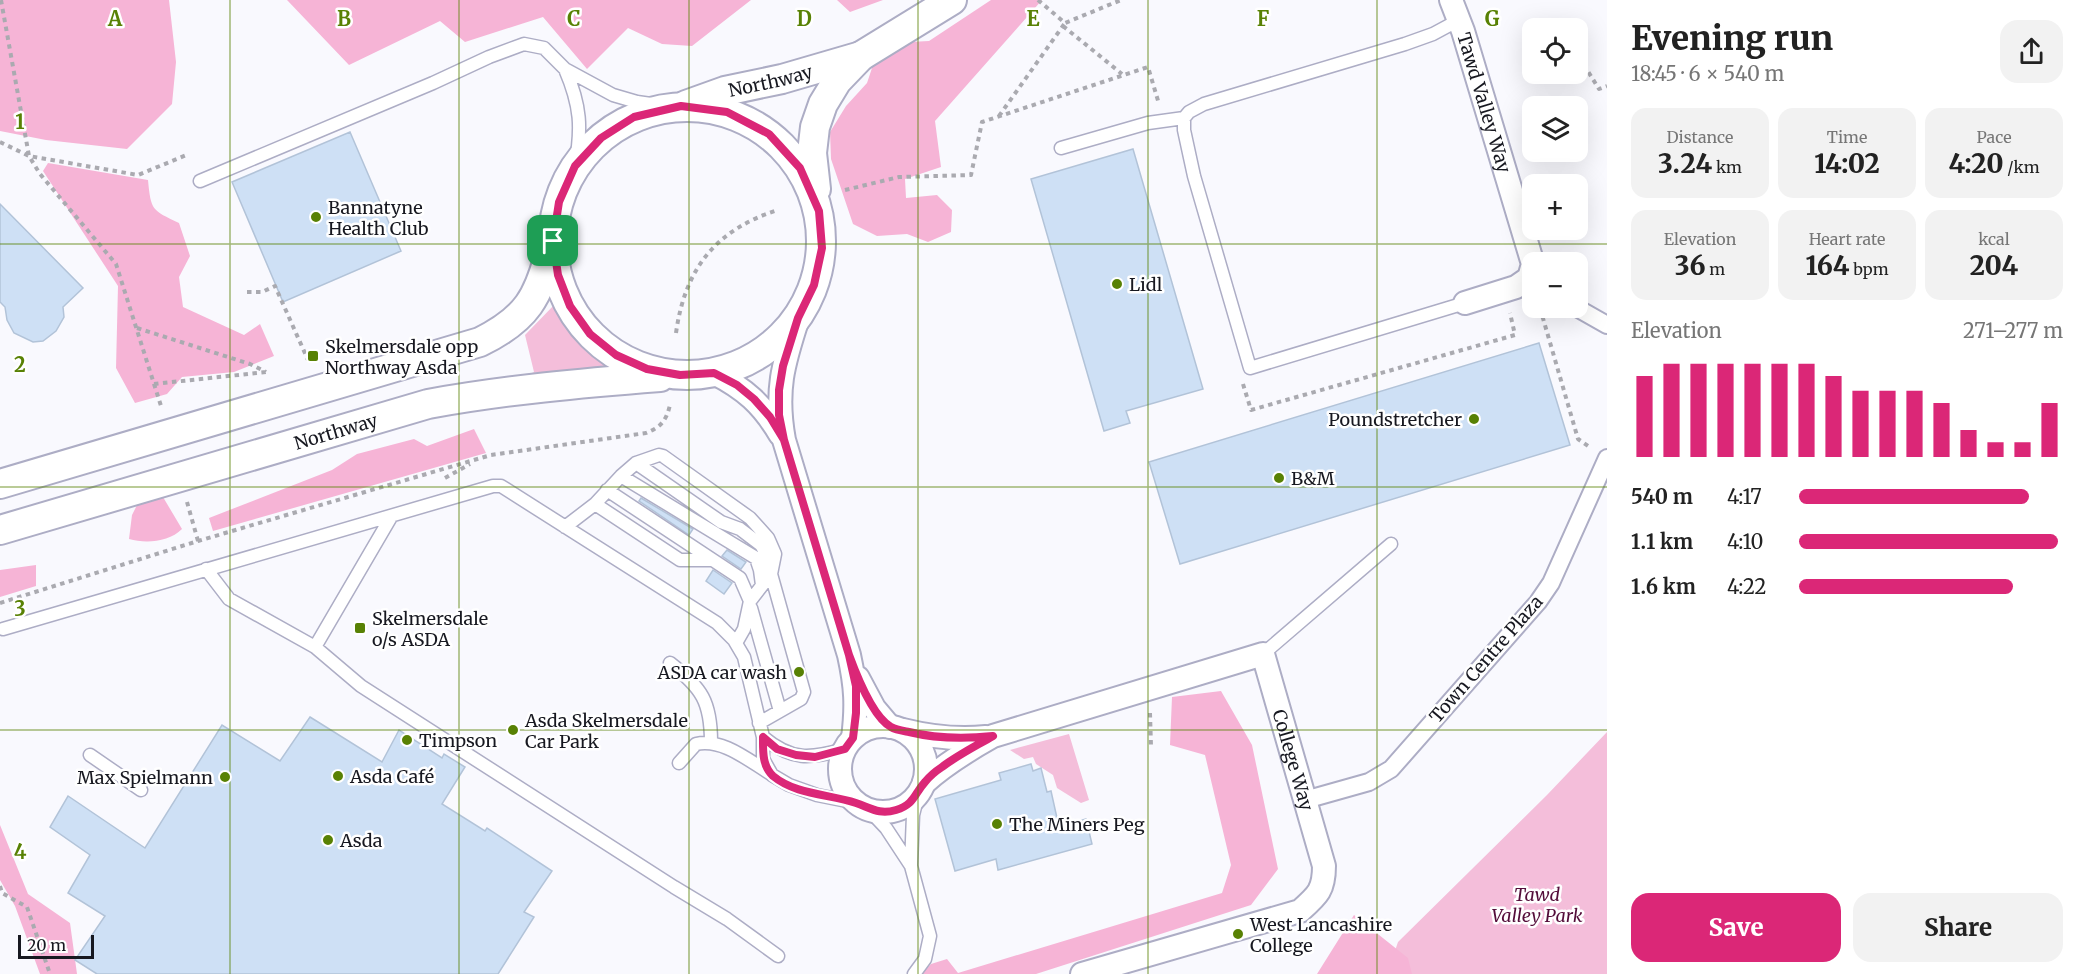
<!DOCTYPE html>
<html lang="en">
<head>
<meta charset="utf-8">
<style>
	:root { --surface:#fff; --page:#f2f2f2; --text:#222; --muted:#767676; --accent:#db2777 }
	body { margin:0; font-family:Merriweather,serif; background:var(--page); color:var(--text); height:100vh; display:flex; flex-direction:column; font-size:22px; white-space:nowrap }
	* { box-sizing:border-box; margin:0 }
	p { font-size:20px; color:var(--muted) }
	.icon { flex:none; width:33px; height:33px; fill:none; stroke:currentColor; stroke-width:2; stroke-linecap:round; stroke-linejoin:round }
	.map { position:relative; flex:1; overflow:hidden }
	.panel { display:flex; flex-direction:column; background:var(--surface); width:480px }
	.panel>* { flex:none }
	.fabs { position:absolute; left:1522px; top:18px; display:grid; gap:12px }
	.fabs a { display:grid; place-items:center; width:66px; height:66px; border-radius:12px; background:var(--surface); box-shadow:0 6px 24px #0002; font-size:30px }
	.scale { position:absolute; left:18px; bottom:15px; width:76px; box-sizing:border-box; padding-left:6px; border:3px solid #171820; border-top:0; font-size:16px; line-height:21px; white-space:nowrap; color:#171820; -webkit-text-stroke:4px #fff; paint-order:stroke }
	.pin { position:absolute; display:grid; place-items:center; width:51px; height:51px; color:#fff; margin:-26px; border-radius:12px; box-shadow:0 3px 9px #0006 }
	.round { display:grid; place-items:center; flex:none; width:63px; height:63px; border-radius:18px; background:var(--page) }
	.headline { display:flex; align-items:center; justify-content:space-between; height:102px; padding:0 24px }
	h1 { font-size:33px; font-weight:800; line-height:45px }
	.figures { display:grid; grid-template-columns:repeat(3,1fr); gap:9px; height:102px; padding:6px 24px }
	.figures div { display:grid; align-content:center; border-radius:15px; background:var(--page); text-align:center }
	.figures b { font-size:26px; font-weight:800 }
	.figures small { font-size:16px; font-weight:400 }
	.figures p { font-size:16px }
	.chart { height:168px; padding:12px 24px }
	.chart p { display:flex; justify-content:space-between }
	.chart svg { width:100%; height:108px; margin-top:6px; stroke:var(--accent); stroke-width:6 }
	.primary-button { display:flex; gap:12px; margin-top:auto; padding:12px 24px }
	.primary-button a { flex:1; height:69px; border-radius:18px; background:var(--accent); color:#fff; font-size:24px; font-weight:800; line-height:69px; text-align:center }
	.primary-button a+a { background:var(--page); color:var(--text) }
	ul { padding:0 24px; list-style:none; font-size:20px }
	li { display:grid; grid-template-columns:96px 72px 1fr; align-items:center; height:45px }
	li i { height:15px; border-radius:8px; background:var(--accent) }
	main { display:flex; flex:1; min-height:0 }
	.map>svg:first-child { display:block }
	.green { fill:#f4beda }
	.forest { fill:#f6b4d6 }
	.building { fill:#cee0f5; stroke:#b2c3d8; stroke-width:1.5 }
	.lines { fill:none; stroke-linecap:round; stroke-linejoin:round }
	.service-casing { stroke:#adadc5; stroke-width:15 }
	.pedestrian-casing { stroke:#adadc5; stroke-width:20 }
	.minor-casing { stroke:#adadc5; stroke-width:26 }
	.tertiary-casing { stroke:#adadc5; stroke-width:32 }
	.path { stroke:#aaaab0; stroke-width:4; stroke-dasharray:4.5 4.5; stroke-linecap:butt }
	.service { stroke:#fff; stroke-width:12 }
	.pedestrian { stroke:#fff; stroke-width:16 }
	.minor { stroke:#fff; stroke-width:22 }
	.tertiary { stroke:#fff; stroke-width:28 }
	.route-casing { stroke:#fff; stroke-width:12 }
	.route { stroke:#db2777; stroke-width:8 }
	.grid { fill:none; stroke:#588104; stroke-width:1.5; stroke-opacity:0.55 }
	.poi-dot { fill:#588104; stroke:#fff; stroke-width:2 }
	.labels { text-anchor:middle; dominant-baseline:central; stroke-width:5; stroke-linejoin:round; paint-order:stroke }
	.street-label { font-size:18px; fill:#171820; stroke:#fff }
	.poi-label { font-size:18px; fill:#171820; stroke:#fff; text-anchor:start }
	.park-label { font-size:18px; font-style:italic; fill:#540d3a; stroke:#fff }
	.grid-label { font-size:20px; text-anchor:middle; font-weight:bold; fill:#588104; stroke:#fff; stroke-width:5; stroke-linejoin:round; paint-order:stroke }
</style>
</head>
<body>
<main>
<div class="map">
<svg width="1607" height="974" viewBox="0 0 1607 974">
	<rect width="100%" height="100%" fill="#f9f9fe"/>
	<path class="green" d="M555,304L558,305L580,339L609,362L610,367L532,373L534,372L525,335Z
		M1607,732V974H1387L1398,942L1547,795Z
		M1069,734L1089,800L1081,803L1057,788L1053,775L1036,764L1033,757L1024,759L1010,750Z"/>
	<path class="forest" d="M0,0H169L176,62L172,104L127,149L46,140L0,131Z
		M287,0H751L692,46L662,44L628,28L587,69L543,17L465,42L440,21L349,65Z
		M837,0H883L850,12Z
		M991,0H1042L935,121L941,167L905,179L906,198L937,195L952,210L951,232L928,242L907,234L877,236L853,224L831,159L830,132L846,106L867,83L873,65L910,42L929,41Z
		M48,163L148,180C151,211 152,210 179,223L190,256L179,277L183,307L244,335L260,324L274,356L234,372L182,377L167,394L135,403L116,368L118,286L43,171Z
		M474,429L486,453L213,531L209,518L332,470L357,454L414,439L427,446Z
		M160,492L182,529C169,542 146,544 129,539L132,515L140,499Z
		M36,565V586L0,597V570Z
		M1221,691L1252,745L1278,869L1251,905L1036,974H921L931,964L947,959L958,973L1222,893L1231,865L1205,755L1170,745L1172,697Z
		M0,825L28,894L70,923L77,974H40L15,906L0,880Z
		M1354,915L1408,958L1412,974H1317Z"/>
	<path class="building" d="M350,132L401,251L283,302L232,182Z
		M1133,149L1203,389L1126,411L1130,423L1104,431L1031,179Z
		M0,204L83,288L63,307L64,317L56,331L43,341L33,342L14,333L7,320L5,307L0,302Z
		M1539,343L1570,445L1180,564L1149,462Z
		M641,498L693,529L689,535L639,501Z
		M727,550L746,562L741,569L722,556Z
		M713,570L732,583L724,594L706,581Z
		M310,717L382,762L399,730L442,758L444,754L465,767L442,804L485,831L487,828L552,871L524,912L534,917L498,974H97L75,960L105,916L68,893L90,855L50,827L68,796L145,848L222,725L280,761Z
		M1031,764L1033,771L1041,768L1047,792L1051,791L1059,827L1086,819L1092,844L998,870L996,859L955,871L935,799L1001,780L999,773Z"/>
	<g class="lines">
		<g class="service-casing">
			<path id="service" d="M1459,20L1433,34L1405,44L1204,104L1189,112L1184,118V130L1194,176L1250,368L1465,303
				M565,69C581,106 582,128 575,167
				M1061,148L1148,123L1184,118
				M200,181L433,83L489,57L524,44L544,48L565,69L613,95L637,102L672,107
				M636,463L721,522L740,529L761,545L768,557L771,574L804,692L801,699L759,723
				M621,476L756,558L760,570L762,585
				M607,490L740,578L750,601
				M595,504L680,560H712
				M565,527L595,504L621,476L636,463L659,455L663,456L750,518L768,538L775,554L771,574L750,601L744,629L736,643
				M206,569L229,599L315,647L361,686L674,887L727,919L778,956
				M751,608L780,711
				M3,629L493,486H501L717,623L734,640L744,657L763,737V759L772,775L789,785L817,795L857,803
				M315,647L391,517
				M1263,654L1391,544
				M670,663C702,688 711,702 711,742
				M763,737C792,761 810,759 845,749
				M90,755L141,790
				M679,763L696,744C723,738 749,761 771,774
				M869,810L886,828L911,866L930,936L925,959L914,974
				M911,865L913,815L918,795"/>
		</g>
		<g class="pedestrian-casing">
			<path id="pedestrian" d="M1577,308L1607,325
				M1305,800L1369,782L1391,769L1538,602L1551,583L1607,458"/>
		</g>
		<g class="minor-casing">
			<g id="minor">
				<path id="s1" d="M1451,0L1463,31L1533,264L1529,278L1516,287L1465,303"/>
				<path d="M798,318C783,364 775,391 784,440L849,655C856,687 857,706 853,738"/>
				<path d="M714,373C745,389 762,404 780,434"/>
				<path d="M858,678L874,708L890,727"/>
				<circle cx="883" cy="769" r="43"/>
				<path d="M903,730C931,737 957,740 986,737"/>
				<path id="s2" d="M924,783C945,764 968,750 993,736L1263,654L1324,866C1324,890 1318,895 1300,911L1082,974"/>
			</g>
		</g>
		<g class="tertiary-casing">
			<g id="tertiary">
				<path id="s3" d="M686,105L725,91L782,79L861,56"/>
				<circle cx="687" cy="241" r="134"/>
				<path d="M816,189L812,153L815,127L823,104L837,81L861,56L952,0"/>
				<path d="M0,484L480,342C527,319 539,297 551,248"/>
				<path id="s4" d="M0,530L428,404C505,390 582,383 660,377"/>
			</g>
		</g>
		<path class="path" d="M1,0L29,156L40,174L116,264L161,406
			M1038,0L1065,23L1121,0
			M1063,26L1122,74
			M1579,57L1599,89L1607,86
			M999,116L1065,23
			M0,142L29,156L138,175L189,154
			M845,190L899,177L971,175L982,122L1148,67L1159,104
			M247,292H262L275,286L308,360
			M1540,308L1578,439L1591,448
			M137,328L250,364L266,372
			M676,333C685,269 715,230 778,210
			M154,384L266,372
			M1243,384L1251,410L1515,335L1510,313
			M445,478L470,464
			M187,502L198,541
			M0,603L198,541L491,455L646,433C661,427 666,421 670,405
			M1150,713L1151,746
			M0,886L2,893L27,907L50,974"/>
		<use href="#service" class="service"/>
		<use href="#pedestrian" class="pedestrian"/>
		<use href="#minor" class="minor"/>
		<use href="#tertiary" class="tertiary"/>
	</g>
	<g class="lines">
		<g class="route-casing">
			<path id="route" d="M553,241L558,275L570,306L590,334L616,355L647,369L680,375L714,373L737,385L754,399L770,417L784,440L849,655L856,686V713L853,738L845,749L815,757L796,755L777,749L763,737C763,750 762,766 773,776C796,795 829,794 856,803C871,808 879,815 896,810C915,804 914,794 925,782C929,777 936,771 942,767C958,755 976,746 993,736C964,739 938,739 909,732C904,731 896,730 891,727C873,717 856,674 849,655L784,440L779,415V390L783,366L798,318L814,285L822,248L819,211L800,168L769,134L727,112L681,106L634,117L601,138L575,166L559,202L553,241"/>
		</g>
		<use href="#route" class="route"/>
	</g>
	<path class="grid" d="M230,0V974M459,0V974M689,0V974M918,0V974M1148,0V974M1377,0V974M0,244H1607M0,487H1607M0,730H1607"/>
	<g class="poi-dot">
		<circle cx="316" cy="217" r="6"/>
		<circle cx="1117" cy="284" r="6"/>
		<rect x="307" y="350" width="12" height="12" rx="3"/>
		<circle cx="1474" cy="419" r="6"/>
		<circle cx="1279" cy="478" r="6"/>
		<rect x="354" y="622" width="12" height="12" rx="3"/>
		<circle cx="799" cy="672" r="6"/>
		<circle cx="513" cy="730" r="6"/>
		<circle cx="407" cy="740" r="6"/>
		<circle cx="338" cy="776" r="6"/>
		<circle cx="225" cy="777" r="6"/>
		<circle cx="997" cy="824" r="6"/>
		<circle cx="328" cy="840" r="6"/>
		<circle cx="1238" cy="934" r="6"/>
	</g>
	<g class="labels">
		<g class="street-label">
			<text stroke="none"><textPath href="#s3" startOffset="88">Northway</textPath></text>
			<text stroke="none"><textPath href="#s1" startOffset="108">Tawd Valley Way</textPath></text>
			<text stroke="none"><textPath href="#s4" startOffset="350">Northway</textPath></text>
			<text transform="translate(1486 659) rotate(-49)">Town Centre Plaza</text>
			<text stroke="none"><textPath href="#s2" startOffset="476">College Way</textPath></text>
		</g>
		<g class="poi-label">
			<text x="328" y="207">Bannatyne<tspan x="328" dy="21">Health Club</tspan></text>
			<text x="1129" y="284">Lidl</text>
			<text x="325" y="346">Skelmersdale opp<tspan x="325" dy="21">Northway Asda</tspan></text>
			<text x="1462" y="419" text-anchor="end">Poundstretcher</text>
			<text x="1291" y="478">B&amp;M</text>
			<text x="372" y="618">Skelmersdale<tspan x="372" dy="21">o/s ASDA</tspan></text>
			<text x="787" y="672" text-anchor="end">ASDA car wash</text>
			<text x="525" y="720">Asda Skelmersdale<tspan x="525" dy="21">Car Park</tspan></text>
			<text x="419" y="740">Timpson</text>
			<text x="350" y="776">Asda Café</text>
			<text x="213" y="777" text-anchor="end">Max Spielmann</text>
			<text x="1009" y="824">The Miners Peg</text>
			<text x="340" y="840">Asda</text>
			<text x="1250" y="924">West Lancashire<tspan x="1250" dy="21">College</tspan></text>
		</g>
		<g class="park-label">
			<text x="1537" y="894">Tawd<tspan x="1537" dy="21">Valley Park</tspan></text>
		</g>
	</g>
	<g class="grid-label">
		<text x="115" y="26">A</text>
		<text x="344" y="26">B</text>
		<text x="574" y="26">C</text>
		<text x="804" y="26">D</text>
		<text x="1033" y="26">E</text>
		<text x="1263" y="26">F</text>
		<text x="1492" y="26">G</text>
		<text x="20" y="129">1</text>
		<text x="20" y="372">2</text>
		<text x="20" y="616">3</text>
		<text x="20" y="859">4</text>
	</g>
</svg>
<div class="fabs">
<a><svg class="icon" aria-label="locate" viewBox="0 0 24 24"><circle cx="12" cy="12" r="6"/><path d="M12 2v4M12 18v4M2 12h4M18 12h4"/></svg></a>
<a><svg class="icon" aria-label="layers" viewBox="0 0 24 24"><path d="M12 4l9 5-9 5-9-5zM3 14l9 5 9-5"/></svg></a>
<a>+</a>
<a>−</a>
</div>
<div class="scale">20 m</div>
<div class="pin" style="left:553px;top:241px;background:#1e9e55"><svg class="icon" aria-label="arrive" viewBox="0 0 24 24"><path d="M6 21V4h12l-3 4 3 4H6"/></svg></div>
</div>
<section class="panel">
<div class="headline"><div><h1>Evening run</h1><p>18:45 · 6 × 540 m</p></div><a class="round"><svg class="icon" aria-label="share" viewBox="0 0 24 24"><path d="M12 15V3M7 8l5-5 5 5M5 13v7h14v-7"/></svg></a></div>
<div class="figures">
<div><p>Distance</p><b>3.24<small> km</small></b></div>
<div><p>Time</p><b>14:02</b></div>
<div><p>Pace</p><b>4:20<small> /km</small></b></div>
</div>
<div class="figures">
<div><p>Elevation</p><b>36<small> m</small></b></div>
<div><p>Heart rate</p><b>164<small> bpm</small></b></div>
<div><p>kcal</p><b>204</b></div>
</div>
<div class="chart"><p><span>Elevation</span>271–277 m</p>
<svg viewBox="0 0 160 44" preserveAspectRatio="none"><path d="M5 44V11M15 44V6M25 44V6M35 44V6M45 44V6M55 44V6M65 44V6M75 44V11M85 44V17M95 44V17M105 44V17M115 44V22M125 44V33M135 44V38M145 44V38M155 44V22"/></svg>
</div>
<ul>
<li><b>540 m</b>4:17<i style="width:87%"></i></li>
<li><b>1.1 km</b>4:10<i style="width:98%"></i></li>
<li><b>1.6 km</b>4:22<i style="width:81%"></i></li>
</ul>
<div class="primary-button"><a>Save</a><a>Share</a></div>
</section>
</main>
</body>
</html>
